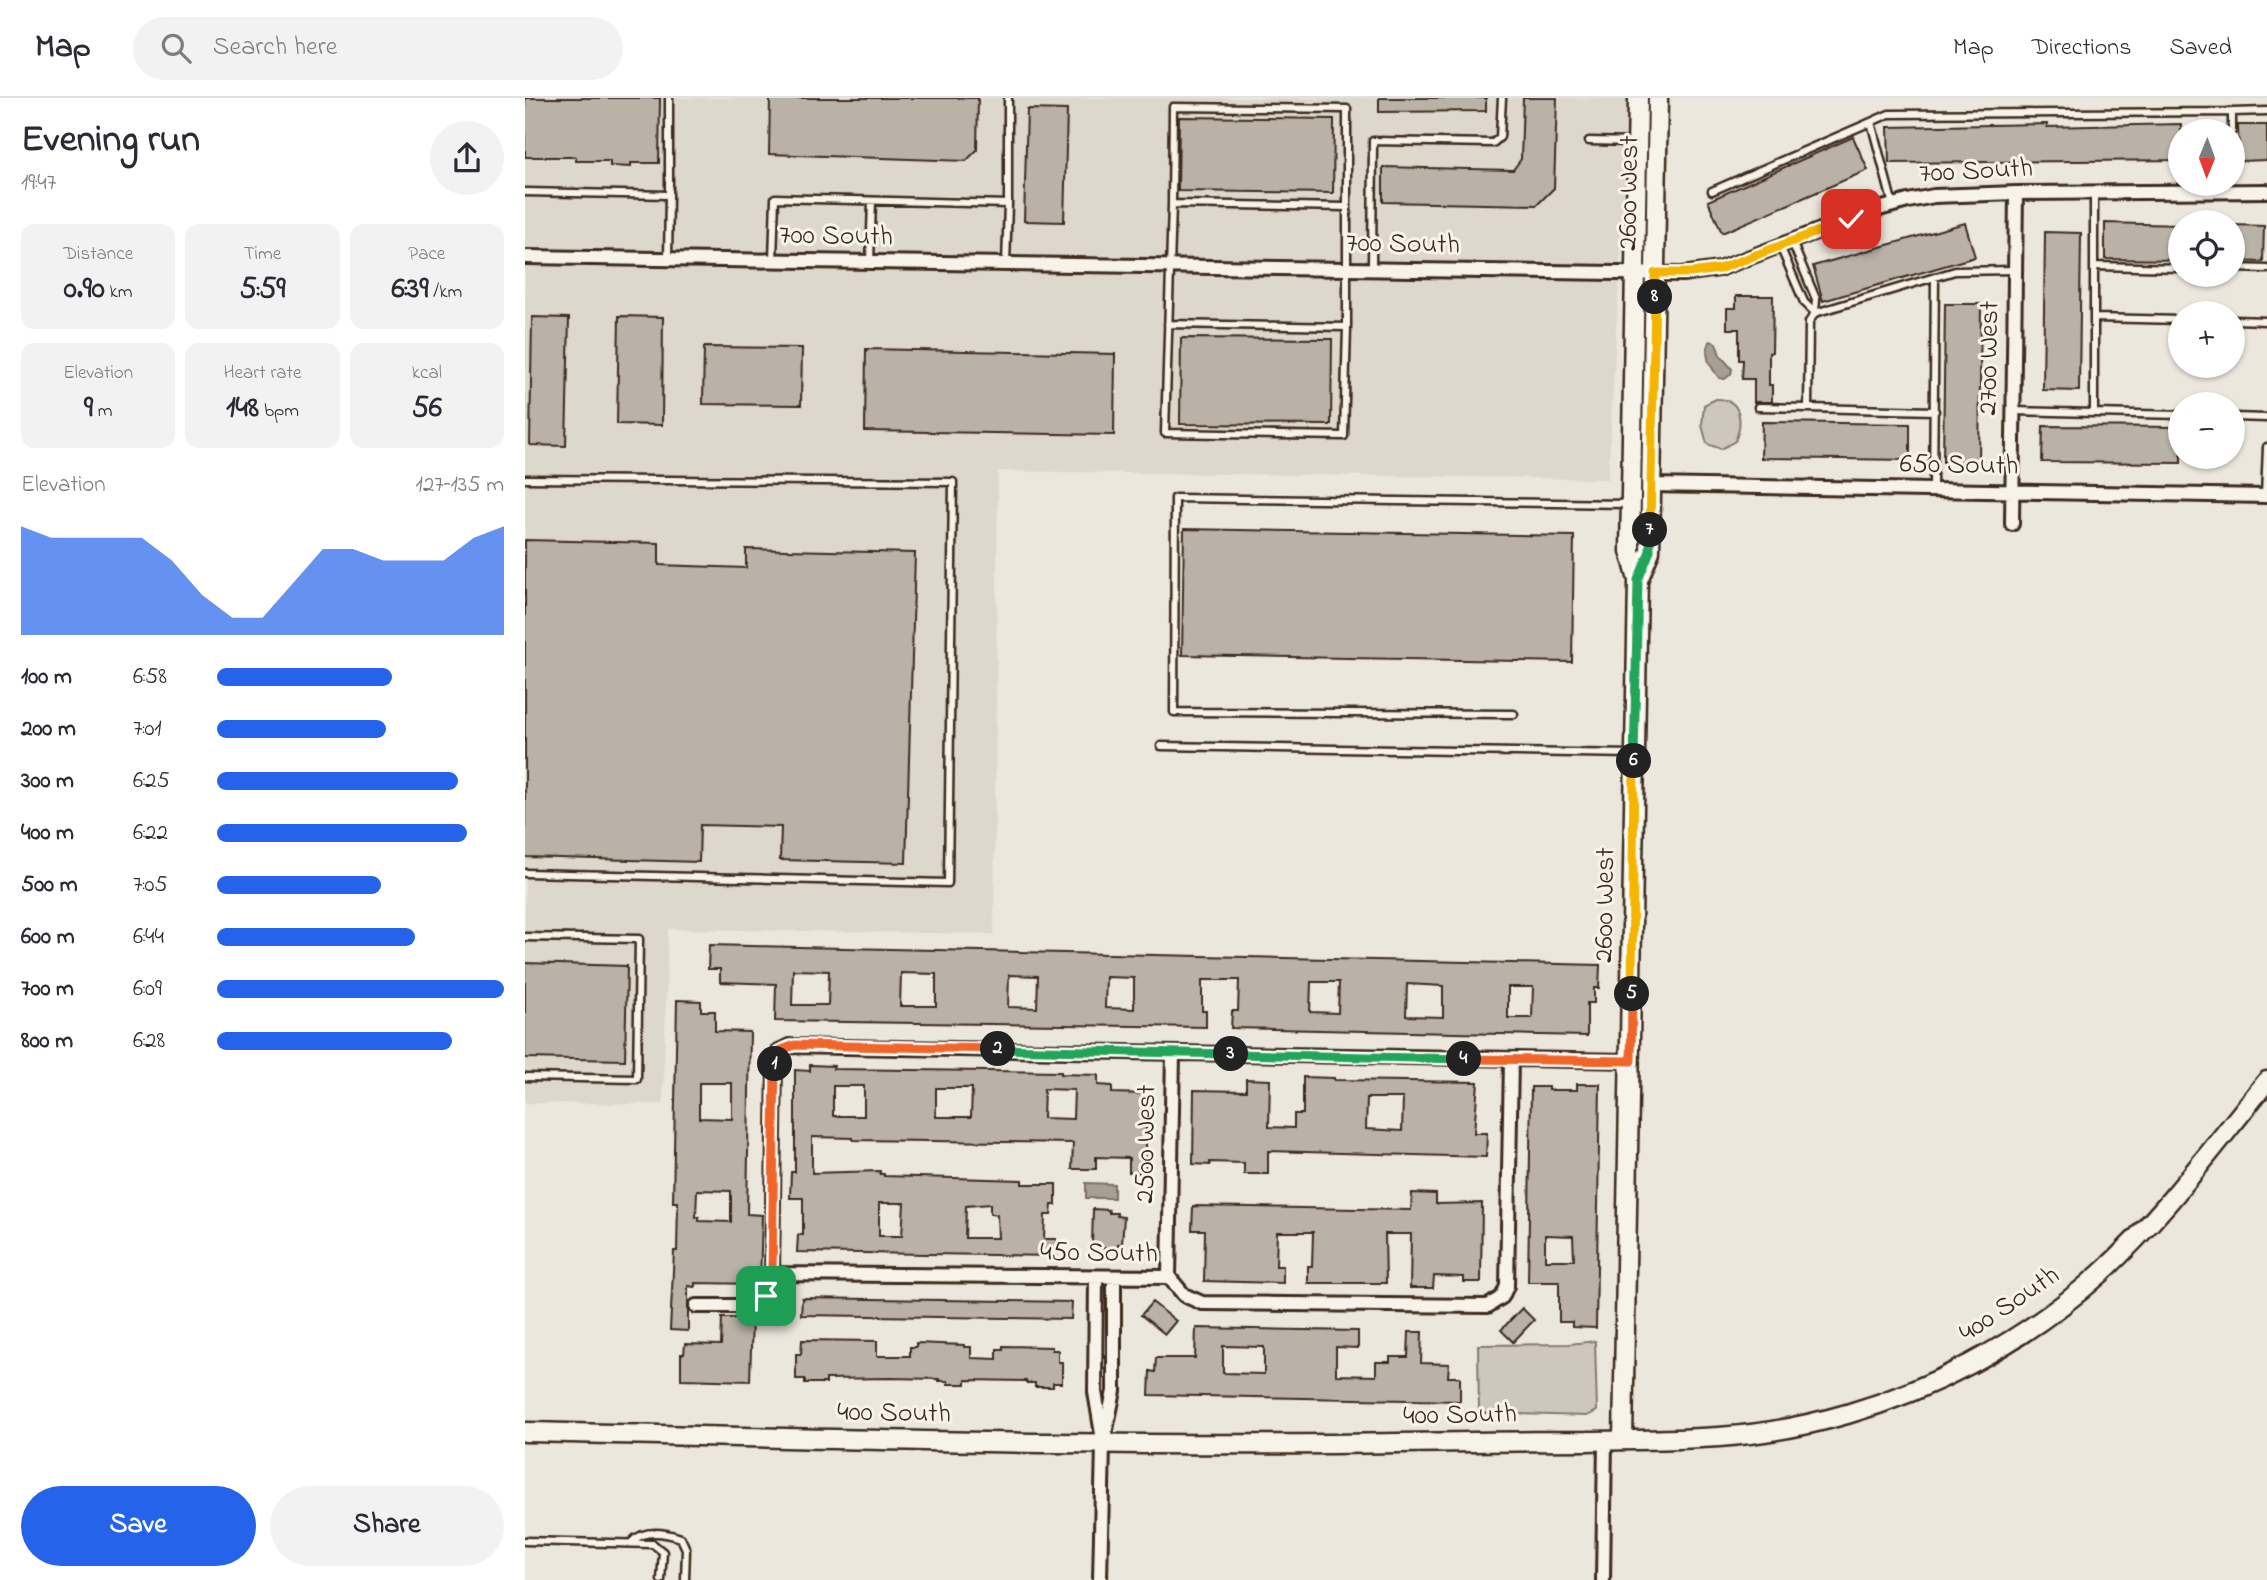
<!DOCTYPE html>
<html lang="en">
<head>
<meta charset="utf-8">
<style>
	:root { --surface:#fff; --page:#f2f2f3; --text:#2b2b33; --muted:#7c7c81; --line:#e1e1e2; --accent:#2563eb }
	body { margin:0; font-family:"Indie Flower",sans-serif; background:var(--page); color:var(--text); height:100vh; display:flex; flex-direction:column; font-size:26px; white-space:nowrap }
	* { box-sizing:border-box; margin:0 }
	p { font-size:23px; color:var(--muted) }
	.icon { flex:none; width:38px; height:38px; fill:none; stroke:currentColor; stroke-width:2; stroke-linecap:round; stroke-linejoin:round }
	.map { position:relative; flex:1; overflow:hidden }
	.details { display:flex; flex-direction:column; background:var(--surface); width:525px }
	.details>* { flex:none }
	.needle { width:46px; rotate:181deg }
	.buttons { position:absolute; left:1643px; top:21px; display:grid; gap:14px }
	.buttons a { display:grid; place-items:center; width:77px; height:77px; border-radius:50%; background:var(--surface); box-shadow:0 2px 5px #0004; font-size:35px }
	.pin { position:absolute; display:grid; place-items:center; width:60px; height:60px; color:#fff; margin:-30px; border-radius:14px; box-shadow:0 4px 10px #0006 }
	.km { position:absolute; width:35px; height:35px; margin:-18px; border-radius:50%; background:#222; color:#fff; font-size:19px; line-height:35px; text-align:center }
	.round { display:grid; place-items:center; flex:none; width:74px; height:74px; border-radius:37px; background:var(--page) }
	.headline { display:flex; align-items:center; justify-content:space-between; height:119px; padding:0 21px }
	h1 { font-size:38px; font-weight:700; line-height:52px }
	.stats { display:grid; grid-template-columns:repeat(3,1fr); gap:10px; height:119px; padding:7px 21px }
	.stats div { display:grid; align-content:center; border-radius:14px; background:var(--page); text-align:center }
	.stats b { font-size:30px; font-weight:700 }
	.stats small { font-size:19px; font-weight:400 }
	.stats p { font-size:19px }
	.chart { height:196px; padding:14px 21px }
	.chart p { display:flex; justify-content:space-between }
	.chart svg { width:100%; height:126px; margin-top:7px; fill:var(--accent); opacity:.7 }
	.action { display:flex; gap:14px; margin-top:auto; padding:14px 21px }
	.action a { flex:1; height:80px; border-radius:42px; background:var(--accent); color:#fff; font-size:28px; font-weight:700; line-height:80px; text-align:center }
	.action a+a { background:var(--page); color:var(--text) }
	ul { padding:0 21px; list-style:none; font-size:23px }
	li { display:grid; grid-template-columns:112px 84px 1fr; align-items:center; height:52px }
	li i { height:18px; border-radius:9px; background:var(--accent) }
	header { display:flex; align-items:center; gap:42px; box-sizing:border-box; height:98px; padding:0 35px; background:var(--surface); border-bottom:2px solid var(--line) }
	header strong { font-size:33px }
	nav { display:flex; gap:38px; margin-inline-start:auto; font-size:24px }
	.search { width:490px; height:63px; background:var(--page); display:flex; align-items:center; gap:18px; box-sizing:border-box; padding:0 24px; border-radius:38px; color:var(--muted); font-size:26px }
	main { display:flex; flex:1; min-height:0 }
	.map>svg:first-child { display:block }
	.built { fill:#ddd7cc }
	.green { fill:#cec8bc; stroke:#84796d; stroke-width:2 }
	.water { fill:#a89f93; stroke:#7c7064; stroke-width:2 }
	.building { fill:#bab2a7; stroke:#3b2a1e; stroke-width:2; fill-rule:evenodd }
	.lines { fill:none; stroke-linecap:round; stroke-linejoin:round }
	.lane-casing { stroke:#3b2a1e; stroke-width:11 }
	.street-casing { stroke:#3b2a1e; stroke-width:18 }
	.secondary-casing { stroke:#3b2a1e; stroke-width:23 }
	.lane { stroke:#f7f3e8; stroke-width:6 }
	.street { stroke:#f7f3e8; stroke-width:12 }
	.secondary { stroke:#f7f3e8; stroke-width:18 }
	.split-1-casing { stroke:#fff; stroke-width:14 }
	.split-2-casing { stroke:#fff; stroke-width:14 }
	.split-3-casing { stroke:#fff; stroke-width:14 }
	.split-4-casing { stroke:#fff; stroke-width:14 }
	.split-5-casing { stroke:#fff; stroke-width:14 }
	.split-6-casing { stroke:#fff; stroke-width:14 }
	.split-7-casing { stroke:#fff; stroke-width:14 }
	.split-8-casing { stroke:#fff; stroke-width:14 }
	.split-9-casing { stroke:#fff; stroke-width:14 }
	.split-1 { stroke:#f0652b; stroke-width:9 }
	.split-2 { stroke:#f0652b; stroke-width:9 }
	.split-3 { stroke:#22a559; stroke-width:9 }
	.split-4 { stroke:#22a559; stroke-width:9 }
	.split-5 { stroke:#f0652b; stroke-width:9 }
	.split-6 { stroke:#f5b400; stroke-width:9 }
	.split-7 { stroke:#22a559; stroke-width:9 }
	.split-8 { stroke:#f5b400; stroke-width:9 }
	.split-9 { stroke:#f5b400; stroke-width:9 }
	.labels { text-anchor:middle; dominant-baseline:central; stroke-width:6; stroke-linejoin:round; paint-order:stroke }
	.street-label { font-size:28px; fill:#3b2a1e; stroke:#f7f3e8 }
</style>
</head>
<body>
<header>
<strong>Map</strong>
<div class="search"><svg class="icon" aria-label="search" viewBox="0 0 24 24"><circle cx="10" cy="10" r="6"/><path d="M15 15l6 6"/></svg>Search here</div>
<nav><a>Map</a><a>Directions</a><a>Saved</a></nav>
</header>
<main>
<section class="details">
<div class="headline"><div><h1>Evening run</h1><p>19:47</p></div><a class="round"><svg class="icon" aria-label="share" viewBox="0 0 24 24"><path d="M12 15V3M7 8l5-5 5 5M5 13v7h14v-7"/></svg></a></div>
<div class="stats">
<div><p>Distance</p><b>0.90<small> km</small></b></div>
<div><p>Time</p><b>5:59</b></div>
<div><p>Pace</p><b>6:39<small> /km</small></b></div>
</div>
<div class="stats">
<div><p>Elevation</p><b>9<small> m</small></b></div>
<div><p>Heart rate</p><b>148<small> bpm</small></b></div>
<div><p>kcal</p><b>56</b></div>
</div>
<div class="chart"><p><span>Elevation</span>127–135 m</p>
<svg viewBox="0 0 160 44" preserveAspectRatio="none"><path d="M0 44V6L10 10L20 10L30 10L40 10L50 18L60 30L70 38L80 38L90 26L100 14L110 14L120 18L130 18L140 18L150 10L160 6V44z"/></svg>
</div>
<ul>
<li><b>100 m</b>6:58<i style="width:61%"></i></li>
<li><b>200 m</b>7:01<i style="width:59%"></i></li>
<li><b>300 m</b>6:25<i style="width:84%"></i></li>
<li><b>400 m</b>6:22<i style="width:87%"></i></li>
<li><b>500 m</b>7:05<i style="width:57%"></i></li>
<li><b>600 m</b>6:44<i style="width:69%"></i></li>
<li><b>700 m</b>6:09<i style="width:100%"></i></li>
<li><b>800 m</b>6:28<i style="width:82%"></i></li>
</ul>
<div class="action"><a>Save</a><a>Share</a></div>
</section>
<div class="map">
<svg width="1742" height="1482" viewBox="0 0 1742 1482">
	<rect width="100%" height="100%" fill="#ece7dc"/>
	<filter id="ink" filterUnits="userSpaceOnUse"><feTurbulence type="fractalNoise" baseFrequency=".0143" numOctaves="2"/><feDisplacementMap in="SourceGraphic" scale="14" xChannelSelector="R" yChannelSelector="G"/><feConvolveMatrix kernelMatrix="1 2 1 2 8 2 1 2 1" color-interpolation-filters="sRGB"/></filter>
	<g filter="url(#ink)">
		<path class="built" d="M0,0H1104L1083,381L473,373L469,836L143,831L138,1006L0,1005Z"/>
		<path class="green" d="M1191,301C1217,300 1218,324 1210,343L1196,351L1182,346L1177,327L1179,307Z
			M1070,1243L1072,1313L1062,1318L954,1315L953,1247L1044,1246Z"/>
		<path class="water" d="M1185,243L1191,245L1195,257L1207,271L1206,276L1200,281L1194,280C1185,268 1178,257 1185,243Z
			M561,1085L589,1086V1100H561Z"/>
		<path class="building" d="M0,0H135L134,65H106V69L85,68V63H51V59H0Z
			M245,0H453L452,52L441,63L244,56Z
			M854,0H961V13L854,14Z
			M998,0H1032L1029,90L1012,107L858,104V69L988,72L996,61Z
			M502,11L542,12L539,124L499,123Z
			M654,19L809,21L808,95L653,93Z
			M1522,26V29L1656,26V62L1364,65L1363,29Z
			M1713,27H1742V62L1714,63Z
			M1328,39L1343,72L1197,135L1183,103Z
			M1440,125L1450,159L1298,203L1288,168Z
			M1580,125L1656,127V162L1580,161Z
			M1708,127L1739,128L1738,164L1708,163Z
			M1520,134L1556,135L1554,293L1518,292Z
			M1211,198H1248L1247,254L1244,255V287H1247V304H1229V281H1217L1218,262H1214V231H1202V210H1211Z
			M1420,206H1456L1454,364H1418Z
			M94,218L138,219L137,327L92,326Z
			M7,219L44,220L41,348L5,347Z
			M656,240L807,241L806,327L655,326Z
			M179,249L277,250L276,307L178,306Z
			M341,251L590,256L589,337L340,333Z
			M1237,324L1385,326V362L1236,360Z
			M1518,328L1656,329V365L1517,364Z
			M659,431L1049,438L1047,564L657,557Z
			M0,442L134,445V467L221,470V451L390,455L381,765L255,762L256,729L175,727L174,764L0,759Z
			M184,847L1075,867L1074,890H1069V905H1062V938L706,930L707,913H713L714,882H677V913H681V929L250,923L251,886L195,884V871H183ZM268,872L304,873L303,907H267ZM376,875L411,876V908H375ZM484,877L513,878L512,910L483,909ZM581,879L609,880V911L580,910ZM786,884H814L813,915L785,914ZM882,886L918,888V919L881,918ZM983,889H1008L1007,920H983Z
			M0,865L102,868L100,962L0,960Z
			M152,902L176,903V913H190V933L225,934L222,1116L237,1117L235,1186L170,1185V1189L163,1188V1233L145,1232L149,1153H152L153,1104H148ZM174,985H207V1021L174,1020ZM172,1092L206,1093V1124L174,1123V1119H171Z
			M285,967L309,968L308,971L536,974V976L573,977V987L587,988V995L621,996V1075L604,1074V1060L571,1059V1071H547L548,1045L328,1042V1040L287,1039V1075L355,1073V1076H359V1078L497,1082V1086H531V1107H527L526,1117H520L519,1141H531V1158L272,1154L273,1137H278V1100H265L266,1074H270V972L285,973ZM308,988H339V1018H308ZM411,990H447L446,1019H411ZM519,991L549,992L548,1021L518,1020ZM354,1105H379L377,1138H354ZM465,1106V1116L472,1117L473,1140H440L441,1108Z
			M778,979L809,980V982L953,984L949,1035H962L961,1059L743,1053V1076H719V1065L685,1064V1067L668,1066L669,992L721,993V981L745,982L744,1029L769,1030V1016H778ZM842,1000H878L877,1033L841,1031Z
			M1052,986H1075L1071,1230L1047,1229V1224H1034V1184H1003L1006,989H1023V992H1052ZM1020,1137L1048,1138L1049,1162H1020Z
			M887,1095L911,1096V1106L957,1105L956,1184H939V1179L909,1178L908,1190H885L886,1136H860L861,1185H783V1168H787L788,1134H752L751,1168H758V1185L679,1183L680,1132H667L668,1108L886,1112Z
			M568,1111L584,1112V1115H592V1118L599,1119L597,1146H593V1151L572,1150V1146H567Z
			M277,1200L547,1204L546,1221L276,1217Z
			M627,1204L651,1223L640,1236L616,1217Z
			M997,1210L1009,1222L988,1244L976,1232Z
			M197,1220H227L225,1283L156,1281V1256H159L160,1246L196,1247Z
			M671,1230L833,1233V1250L811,1249V1277L851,1278V1264H865V1259H883L884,1234H897L896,1265L924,1266L923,1279H935V1303L624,1297L625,1273L630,1274L631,1260H670ZM698,1248L739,1249V1276L698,1275Z
			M277,1242L352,1243V1258H385V1249H391V1245L439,1247V1249H446V1260L472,1261V1251H478V1248L527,1249V1252H533V1264H537V1285H528V1289H510V1285H501V1283L441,1282V1286H423V1283H414V1281L364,1280L301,1281V1285H280V1281H271V1256H276Z"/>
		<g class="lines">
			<g class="lane-casing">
				<path id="lane" d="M1707,14L1742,13
					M1346,24L1364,16L1707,14V33
					M1064,43L1110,44
					M1187,93L1346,24L1368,107
					M0,94L144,97L143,161
					M144,97V0
					M483,106V1
					M647,106L822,109V229L819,338L640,335Z
					M647,106L648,9L822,11V109
					M1267,144L1291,201L1290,215
					M1255,148L1279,204L1290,215
					M248,162L250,100L483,106L481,166
					M345,164L347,103
					M1570,168L1656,170
					M1708,170L1742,171
					M847,171L848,43L968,45L975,39L977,0
					M1570,220L1656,222
					M1708,222L1742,223
					M643,226L822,229
					M1233,309L1283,310
					M1410,313L1283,310L1284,224L1290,215L1430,173L1490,172
					M1488,313L1569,315V94
					M1569,315L1656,317
					M1708,319L1742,320
					M0,381L428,384L423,785L0,775
					M1408,392L1410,179
					M1740,398L1742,349
					M989,616L649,614L650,400L1104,406
					M636,648L1107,656
					M0,839L114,841L112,981L0,979
					M0,1443L128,1446L138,1454L136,1482
					M107,1444C119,1431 141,1435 156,1440L161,1451L160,1482"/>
			</g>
			<g class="street-casing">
				<path id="street" d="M0,159L1157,176L1194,171L1343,114L1383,103L1409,98L1491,95L1742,93
					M1126,387L1742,398
					M1487,426L1491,95
					M247,1176L644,1179L659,1197L677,1205L963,1208L977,1199L982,1188L986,962
					M644,1179L648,955
					M571,1180L570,1294L577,1336
					M171,1208H229C243,1202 245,1190 247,1176L250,962L254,953L264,948L1106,963
					M575,1482L578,1346L589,1293V1180
					M1078,1482L1080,1342"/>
			</g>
			<g class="secondary-casing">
				<path id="secondary" d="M1113,482L1125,453L1133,0
					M0,1334C291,1340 583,1350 874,1345C937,1344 1000,1343 1062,1343C1106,1342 1150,1342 1194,1339C1281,1333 1368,1307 1445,1266C1492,1241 1537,1210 1576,1175C1638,1118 1689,1048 1742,983
					M1098,1342L1113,482L1105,453L1113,0"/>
			</g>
			<use href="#lane" class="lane"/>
			<use href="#street" class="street"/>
			<use href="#secondary" class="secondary"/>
		</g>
	</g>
	<g class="lines" filter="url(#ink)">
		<g class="split-1-casing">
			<path id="split-1" d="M241,1198L247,1176L250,966"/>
		</g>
		<g class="split-2-casing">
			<path id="split-2" d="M250,966L254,953L270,947L473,951"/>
		</g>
		<g class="split-3-casing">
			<path id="split-3" d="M473,951L706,956"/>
		</g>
		<g class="split-4-casing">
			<path id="split-4" d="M706,956L939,961"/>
		</g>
		<g class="split-5-casing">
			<path id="split-5" d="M939,961L1106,963L1107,896"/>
		</g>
		<g class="split-6-casing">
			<path id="split-6" d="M1107,896L1109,663"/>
		</g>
		<g class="split-7-casing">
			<path id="split-7" d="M1109,663L1113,482L1125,453V432"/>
		</g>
		<g class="split-8-casing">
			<path id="split-8" d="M1125,432L1130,199"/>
		</g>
		<g class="split-9-casing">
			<path id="split-9" d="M1130,199V175H1166L1194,171L1326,121"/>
		</g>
		<use href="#split-1" class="split-1"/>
		<use href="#split-2" class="split-2"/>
		<use href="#split-3" class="split-3"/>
		<use href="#split-4" class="split-4"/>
		<use href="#split-5" class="split-5"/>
		<use href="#split-6" class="split-6"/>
		<use href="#split-7" class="split-7"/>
		<use href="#split-8" class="split-8"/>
		<use href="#split-9" class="split-9"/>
	</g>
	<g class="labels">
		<g class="street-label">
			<text transform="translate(1451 74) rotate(-3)">700 South</text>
			<text transform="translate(1105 95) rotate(-89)">2600 West</text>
			<text transform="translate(311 139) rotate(1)">700 South</text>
			<text transform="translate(878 147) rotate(1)">700 South</text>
			<text transform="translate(1465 260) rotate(-89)">2700 West</text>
			<text transform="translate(1434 368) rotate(1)">650 South</text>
			<text transform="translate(1081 807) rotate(-89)">2600 West</text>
			<text transform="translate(622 1046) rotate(-89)">2500 West</text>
			<text transform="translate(574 1156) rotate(1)">450 South</text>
			<text transform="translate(1485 1207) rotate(-34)">400 South</text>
			<text transform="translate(369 1316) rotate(1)">400 South</text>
			<text transform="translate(935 1318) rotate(-1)">400 South</text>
		</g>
	</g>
</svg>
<div class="buttons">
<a><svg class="needle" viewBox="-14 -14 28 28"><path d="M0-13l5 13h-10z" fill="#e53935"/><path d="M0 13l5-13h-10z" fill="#7c7c81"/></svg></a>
<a><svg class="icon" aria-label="locate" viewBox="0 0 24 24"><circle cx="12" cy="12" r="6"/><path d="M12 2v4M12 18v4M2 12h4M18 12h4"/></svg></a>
<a>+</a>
<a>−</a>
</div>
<div class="pin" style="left:241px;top:1198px;background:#1e9e55"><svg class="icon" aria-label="arrive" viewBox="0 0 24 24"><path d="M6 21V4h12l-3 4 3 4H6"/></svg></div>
<div class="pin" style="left:1326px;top:121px;background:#d93025"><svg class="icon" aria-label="check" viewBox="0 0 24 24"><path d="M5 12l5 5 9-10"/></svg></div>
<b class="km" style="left:250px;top:966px">1</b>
<b class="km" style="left:473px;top:951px">2</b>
<b class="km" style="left:706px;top:956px">3</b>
<b class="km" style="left:939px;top:961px">4</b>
<b class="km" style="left:1107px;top:896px">5</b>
<b class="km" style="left:1109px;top:663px">6</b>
<b class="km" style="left:1125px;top:432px">7</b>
<b class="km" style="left:1130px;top:199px">8</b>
</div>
</main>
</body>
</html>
